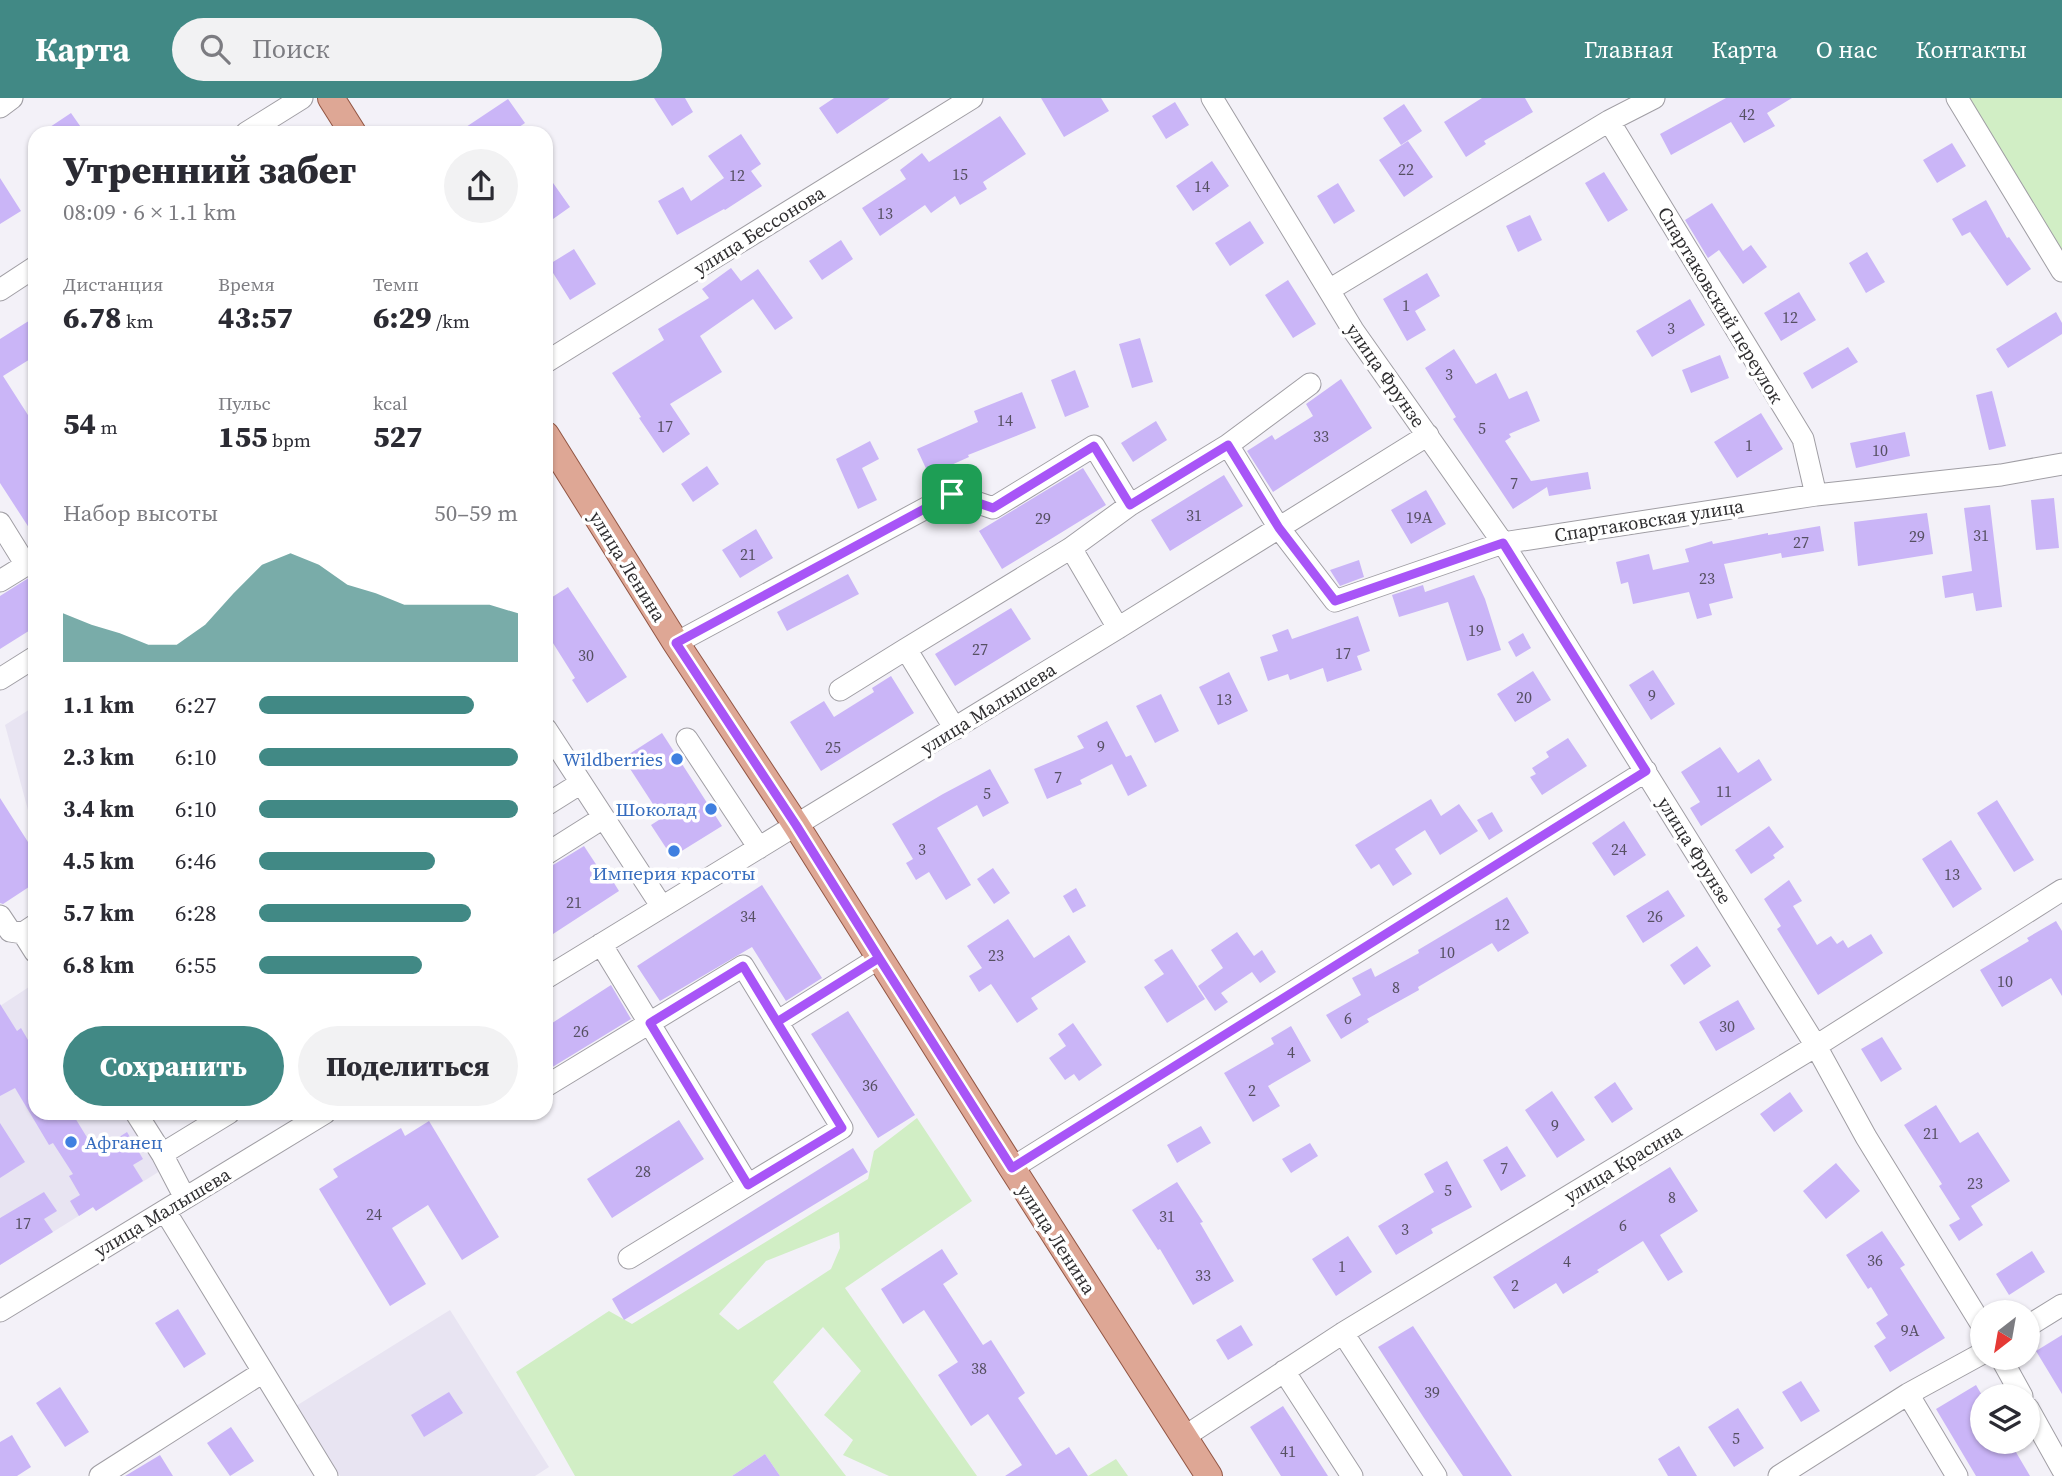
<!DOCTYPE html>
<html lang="ru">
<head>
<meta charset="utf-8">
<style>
	:root { --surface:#fff; --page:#f2f2f3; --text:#2b2b33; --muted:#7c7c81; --accent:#418985 }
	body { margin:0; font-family:"Source Serif 4",serif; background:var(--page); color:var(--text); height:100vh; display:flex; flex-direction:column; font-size:26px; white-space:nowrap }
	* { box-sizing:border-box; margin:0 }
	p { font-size:23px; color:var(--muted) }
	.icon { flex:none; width:38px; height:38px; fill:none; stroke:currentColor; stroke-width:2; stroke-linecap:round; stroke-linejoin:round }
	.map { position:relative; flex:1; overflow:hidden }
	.details { position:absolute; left:28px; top:28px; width:525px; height:994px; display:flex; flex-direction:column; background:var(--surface); border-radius:21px; box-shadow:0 2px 5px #0004 }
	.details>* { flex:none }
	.needle { width:46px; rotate:211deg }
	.buttons { position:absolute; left:1970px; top:1202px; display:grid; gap:14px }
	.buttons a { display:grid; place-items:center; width:70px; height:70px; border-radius:50%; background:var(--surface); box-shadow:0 2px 5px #0004; font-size:35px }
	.pin { position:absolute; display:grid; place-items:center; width:60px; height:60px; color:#fff; margin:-30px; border-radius:14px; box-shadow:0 4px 10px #0006 }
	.round { display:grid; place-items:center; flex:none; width:74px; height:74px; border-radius:37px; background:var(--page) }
	.headline { display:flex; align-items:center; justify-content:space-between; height:119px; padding:0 35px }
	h1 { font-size:38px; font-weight:800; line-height:52px }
	.figures { display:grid; grid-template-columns:repeat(3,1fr); gap:10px; height:119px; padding:7px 35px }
	.figures div { display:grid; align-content:center }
	.figures b { font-size:30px; font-weight:800 }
	.figures small { font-size:19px; font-weight:400 }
	.figures p { font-size:19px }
	.chart { height:196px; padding:14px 35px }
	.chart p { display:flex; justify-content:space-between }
	.chart svg { width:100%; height:126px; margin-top:7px; fill:var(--accent); opacity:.7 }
	.cta { display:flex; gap:14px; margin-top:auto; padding:14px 35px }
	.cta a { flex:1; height:80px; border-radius:42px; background:var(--accent); color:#fff; font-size:28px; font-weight:800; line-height:80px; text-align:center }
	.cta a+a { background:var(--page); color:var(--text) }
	ul { padding:0 35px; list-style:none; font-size:23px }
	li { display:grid; grid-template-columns:112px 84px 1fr; align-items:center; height:52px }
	li i { height:18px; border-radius:9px; background:var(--accent) }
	header { display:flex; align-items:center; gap:42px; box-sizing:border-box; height:98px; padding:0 35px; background:var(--accent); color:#fff }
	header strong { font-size:33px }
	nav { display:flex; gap:38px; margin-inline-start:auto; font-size:24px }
	.search { width:490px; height:63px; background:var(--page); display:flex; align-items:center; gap:18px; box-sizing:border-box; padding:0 24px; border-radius:38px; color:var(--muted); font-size:26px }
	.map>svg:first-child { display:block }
	.built { fill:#e8e4f2 }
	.green { fill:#d1eec5; fill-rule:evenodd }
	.building { fill:#cab5f7 }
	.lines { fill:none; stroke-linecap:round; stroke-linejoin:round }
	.minor-casing { stroke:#a09ea4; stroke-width:23 }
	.major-casing { stroke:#925644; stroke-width:28 }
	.minor { stroke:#fff; stroke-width:21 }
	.major { stroke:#dea795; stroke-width:26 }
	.route-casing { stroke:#fff; stroke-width:14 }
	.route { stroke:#a855f7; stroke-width:9 }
	.shop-dot { fill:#3f7fe0; stroke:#fff; stroke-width:2.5 }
	.labels { text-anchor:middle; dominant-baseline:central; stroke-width:7; stroke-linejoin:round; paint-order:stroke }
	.number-label { font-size:16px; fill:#565062 }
	.street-label { font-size:19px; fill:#2f2e30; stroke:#fff }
	.shop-label { font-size:19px; fill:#366cbe; stroke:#fff; text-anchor:end }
</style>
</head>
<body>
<header>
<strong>Карта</strong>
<div class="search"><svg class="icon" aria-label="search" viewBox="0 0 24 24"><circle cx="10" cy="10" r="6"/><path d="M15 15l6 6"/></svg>Поиск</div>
<nav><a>Главная</a><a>Карта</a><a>О нас</a><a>Контакты</a></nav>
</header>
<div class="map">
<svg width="2062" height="1378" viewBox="0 0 2062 1378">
	<rect width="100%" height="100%" fill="#f3f1f8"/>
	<path class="built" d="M35,608V738L5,627Z
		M35,885V1015H125L160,1073L96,1113L93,1109L0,1167V908Z
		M450,1212L549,1369L535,1378H340L296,1308Z"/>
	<path class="green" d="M1962,0H2062V160Z
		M917,1020L972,1103L845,1190L977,1378H889L843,1357L853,1342L824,1317L861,1273L823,1229L773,1284L846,1378H780L765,1356L732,1378H575L516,1274L609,1213L632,1226L868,1081L874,1053ZM839,1134L840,1150L831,1171L738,1232L719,1216L766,1163Z
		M1116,1361L1128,1378H1088Z"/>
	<path class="building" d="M654,0H685L693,14L672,28Z
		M834,0H890L837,36L819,10Z
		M1041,0H1101L1109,13L1064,39Z
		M1482,0H1525L1533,14L1484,43L1486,46L1466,59L1444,24Z
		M1726,0H1792L1767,15L1775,28L1744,45L1731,24L1671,57L1660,36Z
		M508,1L525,25L510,35H457Z
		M1175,4L1189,27L1166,41L1152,18Z
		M1404,6L1422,33L1401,47L1383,20Z
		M71,15L85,35H41Z
		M1000,18L1026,56L983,84L987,91L960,107L955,98L931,115L925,107L880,138L862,110L906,81L900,72L922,55L929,64Z
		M741,36L761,66L751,73L762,88L725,112L724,111L677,137L658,103L683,89L691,103L724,80L708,58Z
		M1408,43L1433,79L1404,99L1379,62Z
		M1952,45L1966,68L1937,85L1923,62Z
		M1212,63L1229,88L1193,113L1176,88Z
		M1604,74L1628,112L1608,124L1585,85Z
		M546,75L570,109L546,126Z
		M0,80L21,113L0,126Z
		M1338,85L1355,113L1334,126L1317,98Z
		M1986,102L2007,140L2009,139L2031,171L2007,188L1970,134L1962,138L1952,121Z
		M1712,105L1743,153L1751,147L1767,169L1743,186L1719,152L1708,160L1685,122Z
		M1530,117L1542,142L1518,154L1506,128Z
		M1250,123L1264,145L1230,168L1215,145Z
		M841,142L853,161L822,182L809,163Z
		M574,151L596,186L570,202L548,167Z
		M1867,154L1885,184L1866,195L1849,165Z
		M731,170L741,183L758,171L793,220L775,232L753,201L700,238L722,274L670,306L690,336L663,355L639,320L641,319L612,275L664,242L658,231L709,200L702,191Z
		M1427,175L1440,198L1415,213L1426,232L1407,243L1383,201Z
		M1288,182L1316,226L1293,240L1265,197Z
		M1799,194L1816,222L1781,243L1764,215Z
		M1690,201L1705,227L1652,259L1636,233Z
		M2056,214L2062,225V236L2008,270L1996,251Z
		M35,219V258L3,278L35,328V439L0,385V241Z
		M1140,240L1153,284L1132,290L1119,246Z
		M1848,249L1858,264L1812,291L1803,275Z
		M1454,251L1476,286L1496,275L1509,301L1527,293L1540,323L1509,336L1511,339L1505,343L1531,383L1588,374L1591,391L1549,398L1547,389L1513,411L1453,321L1456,319L1425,270Z
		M1720,257L1729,280L1691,295L1682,272Z
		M1075,272L1089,309L1065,319L1051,282Z
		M1341,281L1372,330L1273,394L1247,353L1272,337L1275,342L1313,318L1306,306Z
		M1992,293L2006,348L1989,352L1976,297Z
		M1022,294L1036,330L968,357L969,359L929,377L917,351L978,324L974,313Z
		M1761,315L1783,351L1737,380L1714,344Z
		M1156,323L1167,342L1133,364L1121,345Z
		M1905,334L1910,358L1856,370L1850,345Z
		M870,343L879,361L862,370L877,402L858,411L836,361Z
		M707,368L719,386L693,404L681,386Z
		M1083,370L1106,407L1002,471L979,433Z
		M1224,377L1243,408L1170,453L1151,422Z
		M1426,392L1446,426L1411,446L1391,412Z
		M2054,400L2059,450L2036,452L2031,402Z
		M1990,407L2002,509L1976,513L1973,495L1945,500L1942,478L1972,473L1964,410Z
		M1927,415L1933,456L1858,468L1854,424Z
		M1820,428L1824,453L1782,460L1781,455L1724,466L1733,500L1709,506L1712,517L1697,521L1689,494L1633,506L1628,484L1621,486L1616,464L1649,456L1653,472L1689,464L1685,451L1712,443L1713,446L1768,435V437Z
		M756,431L773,460L740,480L722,452Z
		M1359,462L1364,479L1340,488L1330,472Z
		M35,476V529L0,551V498Z
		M848,476L859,496L787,533L777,514Z
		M1474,477L1485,501L1501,552L1467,563L1448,504L1399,519L1392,497L1423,487L1425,494Z
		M568,489L627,579L587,605L572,582L575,580L546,534V503Z
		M1011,510L1031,541L955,588L935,556Z
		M1358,518L1370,553L1357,558L1362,572L1327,584L1323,570L1290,582L1288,576L1268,583L1260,559L1278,553L1272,537L1288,531L1292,541Z
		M1523,535L1531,550L1516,559L1508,544Z
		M1653,572L1675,606L1651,622L1629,587Z
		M1533,573L1551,602L1515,624L1497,596Z
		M1229,574L1248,613L1218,627L1199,589Z
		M891,578L914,615L821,673L790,624L824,603L834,619L874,594L872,590Z
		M1161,596L1179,633L1155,645L1136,608Z
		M1107,623L1126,659L1131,657L1147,688L1128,698L1112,666L1080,682L1082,686L1047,701L1034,671L1084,650L1077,638Z
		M662,635L722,728L672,759L651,727L662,720L623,660Z
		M1568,640L1587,668L1542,697L1530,679L1536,676L1532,670L1549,659L1546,654Z
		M1720,649L1738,675L1759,661L1772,682L1701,728L1690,710L1700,704L1681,674Z
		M990,671L1009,705L983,719L977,707L937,730L971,787L946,802L929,774L916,782L906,765L913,761L892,726L943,696Z
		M0,700L35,755V785L3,806L0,805Z
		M1431,701L1441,718L1459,706L1478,733L1440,757L1425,732L1395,751L1412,776L1393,788L1379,766L1371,771L1355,747Z
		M1997,702L2034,762L2014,774L1977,715Z
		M1492,714L1503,733L1489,742L1477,722Z
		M1624,723L1646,757L1614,778L1592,745Z
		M1769,728L1784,749L1773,757L1775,760L1751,776L1735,752Z
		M1951,742L1982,791L1953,810L1922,761Z
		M584,748L605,780L609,777L619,793L553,836L546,826V769L553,767Z
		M993,770L1010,795L994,806L977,781Z
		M1789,782L1802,803L1793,808L1817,847L1831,838L1837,846L1843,842L1848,850L1871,836L1883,855L1818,897L1777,831L1781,828L1764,801Z
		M762,787L822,880L786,903L752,849L660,903L637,868Z
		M1076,790L1086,808L1073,815L1063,798Z
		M1668,792L1685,818L1643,845L1626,818Z
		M1507,799L1529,835L1498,854L1492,845L1418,889L1419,892L1367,921L1369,924L1341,941L1326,917L1361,897L1352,880L1371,870L1375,879L1419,855L1418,852Z
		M1008,821L1034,860L1069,837L1086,864L1031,900L1038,911L1017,925L991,886L979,894L969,878L982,870L967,848Z
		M2056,823L2062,833V898L2051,880L2002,909L1980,872L2029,843L2027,840Z
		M1237,834L1254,858L1262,852L1276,874L1260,885L1252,874L1221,895L1228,904L1215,913L1198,888L1223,870L1211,852Z
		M1697,848L1711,868L1684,887L1670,867Z
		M1172,851L1205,901L1167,925L1144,889L1164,876L1154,862Z
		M611,887L631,921L546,973V929Z
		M1738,902L1755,931L1716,953L1699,924Z
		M0,906L17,933L21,930L35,954V1015H72L96,1054L127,1034L143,1061L133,1067L143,1083L96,1113L93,1109L79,1118L70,1103L80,1097L69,1078L73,1076L53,1045L49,1047L15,990L0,998Z
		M848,913L915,1017L878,1040L811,936Z
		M1073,925L1102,967L1079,983L1074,976L1065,982L1049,960L1066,948L1058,936Z
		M1291,928L1311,963L1268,988L1280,1008L1253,1024L1224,975L1274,946L1271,940Z
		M1882,939L1902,971L1881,984L1861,951Z
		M1615,984L1633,1011L1612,1025L1594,999Z
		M1552,993L1585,1042L1557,1060L1525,1012Z
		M1790,994L1803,1013L1774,1034L1760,1016Z
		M1936,1007L1960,1045L1978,1034L2010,1083L1971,1108L1983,1127L1959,1143L1949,1127L1960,1121L1939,1088L1942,1086L1904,1027Z
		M679,1022L704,1061L612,1120L587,1081Z
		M429,1023L499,1139L462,1162L428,1107L392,1130L426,1186L390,1208L319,1091L338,1079L333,1071L401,1030L405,1038Z
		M0,1025L25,1064L0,1080Z
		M1201,1028L1211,1045L1177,1065L1167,1047Z
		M1310,1045L1318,1058L1291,1075L1282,1061Z
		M1507,1048L1526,1078L1501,1093L1483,1062Z
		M853,1050L868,1074L624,1222L612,1201Z
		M1447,1063L1472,1109L1431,1131L1433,1135L1396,1157L1378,1128L1434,1094L1424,1076Z
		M1836,1065L1860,1093L1826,1121L1803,1093Z
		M1670,1069L1698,1113L1660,1137L1683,1174L1668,1183L1643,1143L1597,1172L1599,1174L1563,1196L1556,1185L1514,1211L1493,1179Z
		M1177,1084L1203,1124L1200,1125L1234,1183L1193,1207L1160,1151L1158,1152L1132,1112Z
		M44,1094L57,1113L44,1121L53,1134L0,1167V1120Z
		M1882,1133L1905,1167L1900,1170L1945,1240L1890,1274L1874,1248L1886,1240L1876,1225L1888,1217L1871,1189L1868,1191L1846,1157Z
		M1348,1138L1372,1174L1336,1198L1312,1161Z
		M942,1151L958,1176L943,1186L983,1247L991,1242L1025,1295L1018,1300L1056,1357L1069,1349L1088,1378H1005L1022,1367L988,1316L971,1328L938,1277L958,1264L924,1212L903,1226L881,1191Z
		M2032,1153L2045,1174L2009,1197L1996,1176Z
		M178,1211L206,1256L184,1270L155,1225Z
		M1241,1227L1253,1247L1228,1262L1216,1242Z
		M1413,1228L1512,1378H1463L1424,1320L1378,1249Z
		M2062,1237V1296L2036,1253Z
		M1801,1283L1820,1313L1801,1324L1782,1294Z
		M1976,1287L1983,1299V1344H2010L2030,1378H1976L1936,1311Z
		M60,1289L89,1334L65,1349L36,1305Z
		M449,1294L463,1315L424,1339L411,1317Z
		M1283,1308L1298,1331L1328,1378H1281L1250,1329Z
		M1738,1310L1764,1350L1734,1369L1708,1329Z
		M231,1329L254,1363L230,1378L207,1345Z
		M12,1337L31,1369L17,1378H0V1344Z
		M1679,1348L1697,1378H1668L1658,1361Z
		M765,1356L780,1378H732Z
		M160,1357L173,1378H125Z"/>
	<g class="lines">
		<g class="minor-casing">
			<path id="minor" d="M1212,0L1353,232L1503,445L1816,948L1866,1039L1983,1229
				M1957,0L2062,173
				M0,9L12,0
				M1609,23L1803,341L1816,397
				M246,35L302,0
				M0,192L35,169
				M1329,192L1609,23L1654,0
				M546,264L972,0
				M1228,347L1310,286
				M0,425L26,467L0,483
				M1071,450L1118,530
				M676,545L952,396L993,410L1094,348L1130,407L1228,347L1279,430L1335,503L1503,445L1816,397L2001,377L2062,366
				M906,551L1071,450L1130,407
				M0,581L35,559
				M840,592L906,551L955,631
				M546,631L662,809
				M687,641L759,750
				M546,707L581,685
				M546,756L603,720
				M0,818L10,833L23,835
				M35,827L23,835L35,854
				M601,846L748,1087L629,1160
				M546,880L1118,530L1428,337
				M777,924L879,860
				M546,988L743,868L842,1030L748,1087
				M136,1015L162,1056L185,1100
				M162,1056L229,1015
				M1012,1070L1646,673
				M165,1113L327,1378
				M0,1213L325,1015
				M2028,1228L2062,1207
				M1343,1235L1436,1378
				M2001,1260L2022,1298
				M1284,1273L1352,1378
				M1908,1296L1957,1378
				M2028,1310L2062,1371
				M1184,1339L1343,1235L1816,948L2062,792
				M100,1378L263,1274
				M1779,1378L1908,1296L1983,1255"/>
		</g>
		<g class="major-casing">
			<path id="major" d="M331,0L353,35
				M546,337L676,545L796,727L1012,1070L1209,1378"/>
		</g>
		<use href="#minor" class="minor"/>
		<use href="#major" class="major"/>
	</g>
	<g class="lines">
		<g class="route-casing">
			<path id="route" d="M952,396L676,545L796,727L879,860L777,924L743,868L650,925L748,1087L842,1030L777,924L879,860L1012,1070L1646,673L1503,445L1335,503L1279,430L1228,347L1130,407L1094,348L993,410L952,396"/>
		</g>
		<use href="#route" class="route"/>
	</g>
	<g class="shop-dot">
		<circle cx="677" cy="661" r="7"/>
		<circle cx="711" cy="711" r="7"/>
		<circle cx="674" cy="753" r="7"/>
		<circle cx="71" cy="1044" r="7"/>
	</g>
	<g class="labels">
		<g class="number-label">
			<text x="1747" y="16">42</text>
			<text x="1406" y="71">22</text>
			<text x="960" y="76">15</text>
			<text x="737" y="77">12</text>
			<text x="1202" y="88">14</text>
			<text x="885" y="115">13</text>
			<text x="1406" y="207">1</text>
			<text x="1790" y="219">12</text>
			<text x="1671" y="230">3</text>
			<text x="1449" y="276">3</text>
			<text x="1005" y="322">14</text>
			<text x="665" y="328">17</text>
			<text x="1482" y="330">5</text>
			<text x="1321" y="338">33</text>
			<text x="1749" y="347">1</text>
			<text x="1880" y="352">10</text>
			<text x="1514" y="385">7</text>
			<text x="1194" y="417">31</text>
			<text x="1419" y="419">19А</text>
			<text x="1043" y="420">29</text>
			<text x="1981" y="437">31</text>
			<text x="1917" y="438">29</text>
			<text x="1801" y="444">27</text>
			<text x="748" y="456">21</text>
			<text x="1707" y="480">23</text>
			<text x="1476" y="532">19</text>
			<text x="980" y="551">27</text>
			<text x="1343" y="555">17</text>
			<text x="586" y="557">30</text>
			<text x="1652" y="597">9</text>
			<text x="1524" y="599">20</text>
			<text x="1224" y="601">13</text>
			<text x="1101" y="648">9</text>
			<text x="833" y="649">25</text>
			<text x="1058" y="679">7</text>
			<text x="1724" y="693">11</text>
			<text x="987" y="695">5</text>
			<text x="922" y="751">3</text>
			<text x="1619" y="751">24</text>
			<text x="1952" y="776">13</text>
			<text x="574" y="804">21</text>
			<text x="748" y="818">34</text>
			<text x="1655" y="818">26</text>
			<text x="1502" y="826">12</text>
			<text x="1447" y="854">10</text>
			<text x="996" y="857">23</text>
			<text x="2005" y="883">10</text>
			<text x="1396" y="889">8</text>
			<text x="1348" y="920">6</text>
			<text x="1727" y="928">30</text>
			<text x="581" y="933">26</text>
			<text x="1291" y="954">4</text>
			<text x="870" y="987">36</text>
			<text x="1252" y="992">2</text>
			<text x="1555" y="1027">9</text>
			<text x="1931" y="1035">21</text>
			<text x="1504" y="1070">7</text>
			<text x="643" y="1073">28</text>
			<text x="1975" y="1085">23</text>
			<text x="1448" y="1092">5</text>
			<text x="1672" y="1099">8</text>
			<text x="374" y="1116">24</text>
			<text x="1167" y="1118">31</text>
			<text x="23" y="1125">17</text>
			<text x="1623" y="1127">6</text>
			<text x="1405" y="1131">3</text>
			<text x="1875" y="1162">36</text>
			<text x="1567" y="1163">4</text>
			<text x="1342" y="1168">1</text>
			<text x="1203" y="1177">33</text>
			<text x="1515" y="1187">2</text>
			<text x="1910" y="1232">9А</text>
			<text x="979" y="1270">38</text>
			<text x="1432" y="1294">39</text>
			<text x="1736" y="1340">5</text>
			<text x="1288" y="1353">41</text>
		</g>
		<g class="street-label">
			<text transform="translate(759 132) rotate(-32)">улица Бессонова</text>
			<text transform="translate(1721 207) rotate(59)">Спартаковский переулок</text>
			<text transform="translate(1386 277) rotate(55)">улица Фрунзе</text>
			<text transform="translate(1649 422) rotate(-9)">Спартаковская улица</text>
			<text transform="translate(628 468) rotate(58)">улица Ленина</text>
			<text transform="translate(988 610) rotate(-32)">улица Малышева</text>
			<text transform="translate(1695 752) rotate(58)">улица Фрунзе</text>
			<text transform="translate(1623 1065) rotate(-31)">улица Красина</text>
			<text transform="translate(162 1114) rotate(-31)">улица Малышева</text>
			<text transform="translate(1057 1141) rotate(57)">улица Ленина</text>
		</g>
		<g class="shop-label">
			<text x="663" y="661">Wildberries</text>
			<text x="697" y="711">Шоколад</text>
			<text x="674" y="775" text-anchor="middle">Империя красоты</text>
			<text x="85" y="1044" text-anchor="start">Афганец</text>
		</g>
	</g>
</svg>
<div class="buttons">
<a><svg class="needle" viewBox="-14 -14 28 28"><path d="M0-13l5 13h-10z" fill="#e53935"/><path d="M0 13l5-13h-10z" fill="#7c7c81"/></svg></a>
<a><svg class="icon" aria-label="layers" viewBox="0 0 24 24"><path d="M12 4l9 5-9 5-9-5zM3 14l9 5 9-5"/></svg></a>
</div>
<div class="pin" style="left:952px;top:396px;background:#1e9e55"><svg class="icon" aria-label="arrive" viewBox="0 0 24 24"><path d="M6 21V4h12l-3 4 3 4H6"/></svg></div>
<section class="details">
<div class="headline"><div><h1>Утренний забег</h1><p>08:09 · 6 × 1.1 km</p></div><a class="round"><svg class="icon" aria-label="share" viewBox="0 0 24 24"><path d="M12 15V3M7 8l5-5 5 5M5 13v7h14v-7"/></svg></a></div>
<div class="figures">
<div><p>Дистанция</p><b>6.78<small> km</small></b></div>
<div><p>Время</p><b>43:57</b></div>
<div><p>Темп</p><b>6:29<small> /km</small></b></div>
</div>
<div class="figures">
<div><b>54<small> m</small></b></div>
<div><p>Пульс</p><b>155<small> bpm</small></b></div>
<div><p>kcal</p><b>527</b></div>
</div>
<div class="chart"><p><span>Набор высоты</span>50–59 m</p>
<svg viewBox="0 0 160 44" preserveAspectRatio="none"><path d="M0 44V27L10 31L20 34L30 38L40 38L50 31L60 20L70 10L80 6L90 10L100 17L110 20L120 24L130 24L140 24L150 24L160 27V44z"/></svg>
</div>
<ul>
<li><b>1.1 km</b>6:27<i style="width:83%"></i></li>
<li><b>2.3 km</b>6:10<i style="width:100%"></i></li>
<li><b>3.4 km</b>6:10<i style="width:100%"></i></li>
<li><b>4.5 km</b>6:46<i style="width:68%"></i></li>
<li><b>5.7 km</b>6:28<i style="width:82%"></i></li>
<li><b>6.8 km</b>6:55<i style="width:63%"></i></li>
</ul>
<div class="cta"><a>Сохранить</a><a>Поделиться</a></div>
</section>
</div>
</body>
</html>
